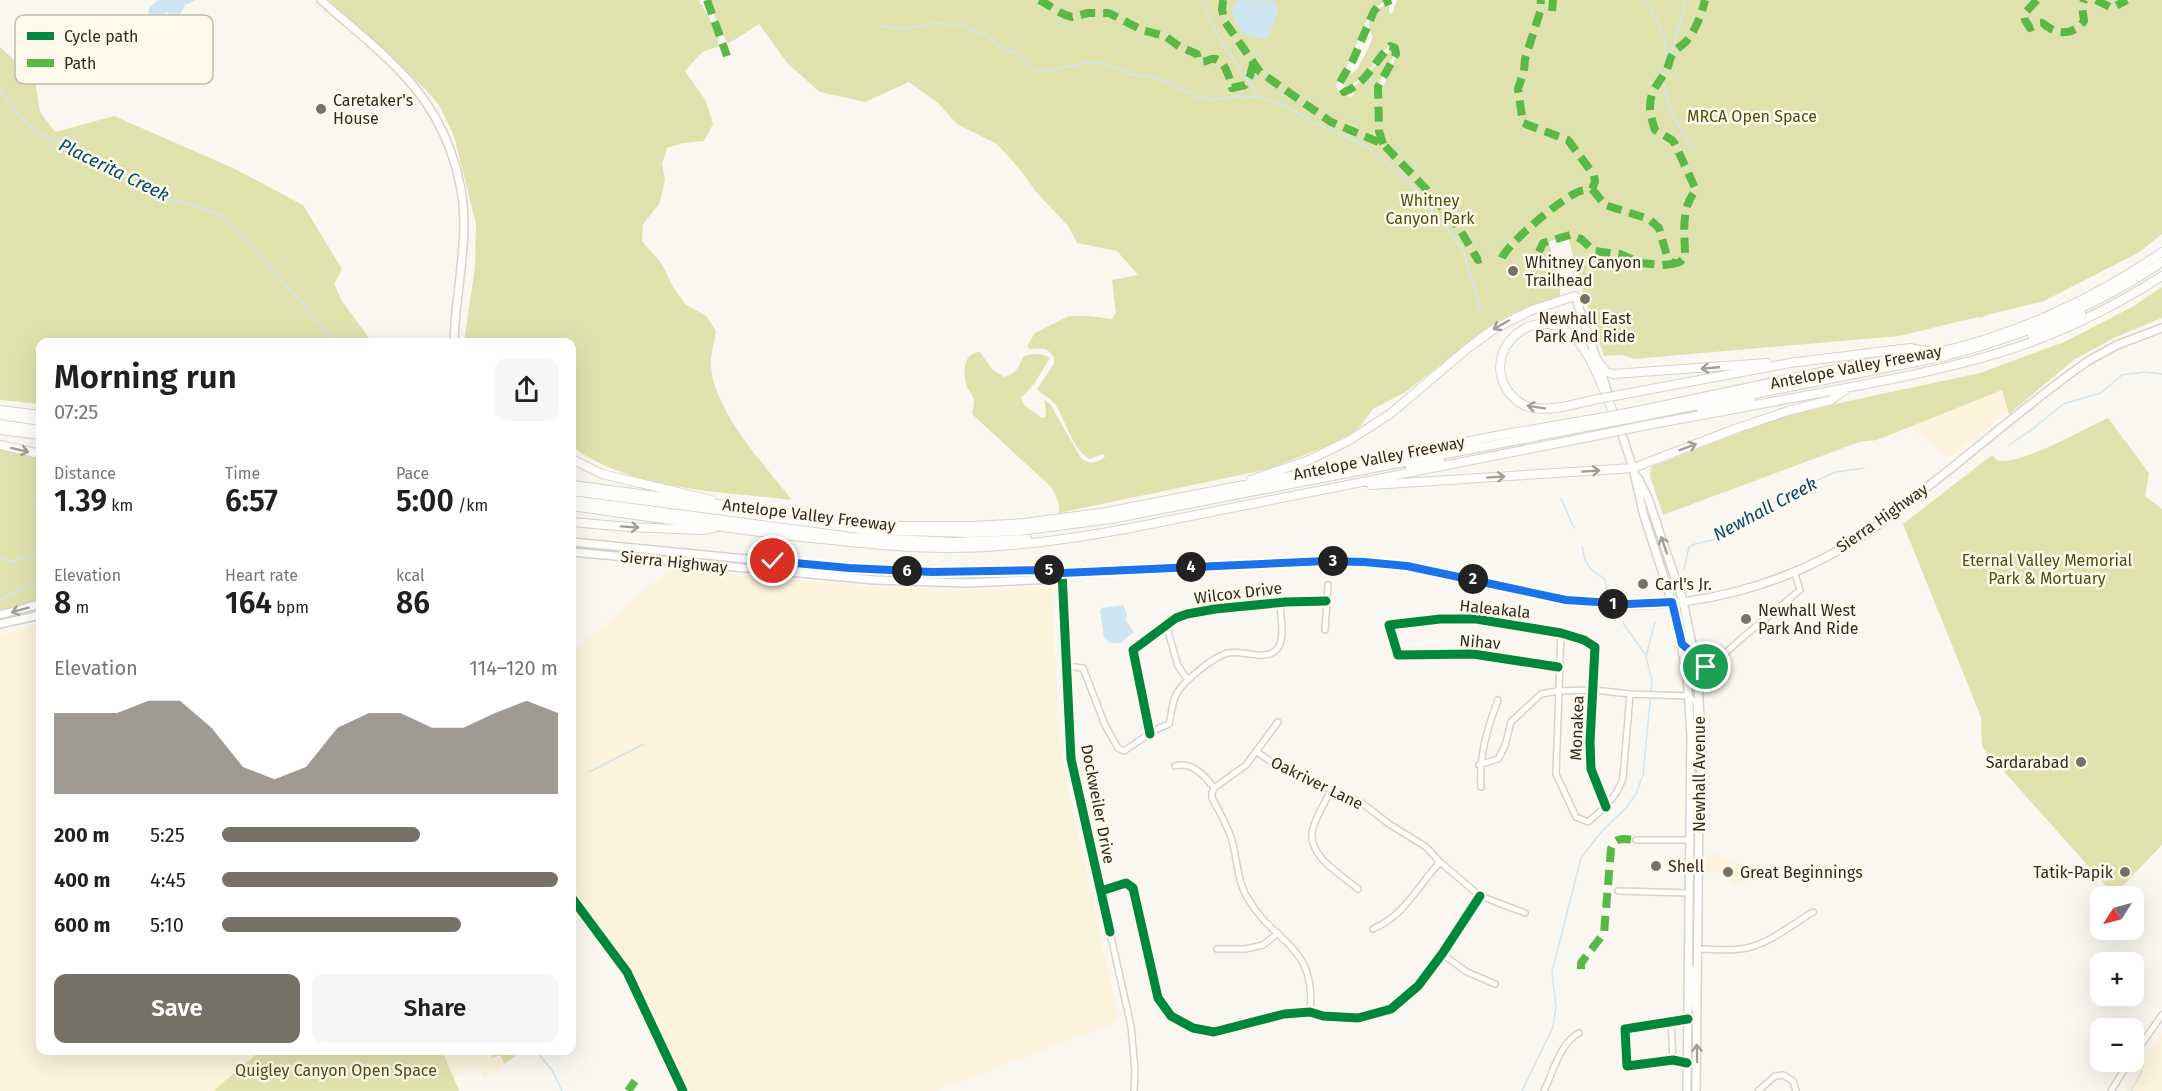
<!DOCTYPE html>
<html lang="en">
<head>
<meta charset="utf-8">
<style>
	:root { --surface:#fff; --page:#f6f6f6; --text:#202124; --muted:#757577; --accent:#777268 }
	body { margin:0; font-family:"Fira Sans",sans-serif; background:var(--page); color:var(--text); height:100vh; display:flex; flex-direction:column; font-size:22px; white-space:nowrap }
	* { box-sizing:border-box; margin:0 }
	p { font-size:20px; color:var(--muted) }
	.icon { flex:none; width:33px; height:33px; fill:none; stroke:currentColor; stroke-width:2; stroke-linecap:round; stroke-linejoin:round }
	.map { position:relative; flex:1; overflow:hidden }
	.side { position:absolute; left:36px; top:338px; width:540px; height:717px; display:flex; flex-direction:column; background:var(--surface); border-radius:12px; box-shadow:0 6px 24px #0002 }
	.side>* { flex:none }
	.needle { width:39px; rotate:234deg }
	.buttons { position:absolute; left:2090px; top:886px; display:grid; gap:12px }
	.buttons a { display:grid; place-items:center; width:54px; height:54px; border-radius:12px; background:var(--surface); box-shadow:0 6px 24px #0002; font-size:30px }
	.pin { position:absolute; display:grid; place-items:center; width:51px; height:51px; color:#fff; margin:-26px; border:3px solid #fff; border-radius:50%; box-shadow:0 2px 6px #0007 }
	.km { position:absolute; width:30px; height:30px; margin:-15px; border-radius:50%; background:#222; color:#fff; font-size:16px; line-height:30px; text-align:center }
	.round { display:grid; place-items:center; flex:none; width:63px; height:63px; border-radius:12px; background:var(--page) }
	.headline { display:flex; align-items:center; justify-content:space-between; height:102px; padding:0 18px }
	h1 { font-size:33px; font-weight:600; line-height:45px }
	.figures { display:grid; grid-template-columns:repeat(3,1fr); gap:9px; height:102px; padding:6px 18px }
	.figures div { display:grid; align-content:center }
	.figures b { font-size:30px; font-weight:600 }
	.figures small { font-size:16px; font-weight:400 }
	.figures p { font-size:16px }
	.chart { height:168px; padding:12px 18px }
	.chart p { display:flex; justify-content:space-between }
	.chart svg { width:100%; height:108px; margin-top:6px; fill:var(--accent); opacity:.7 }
	.primary-button { display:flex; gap:12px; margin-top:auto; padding:12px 18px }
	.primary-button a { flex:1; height:69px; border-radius:12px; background:var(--accent); color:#fff; font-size:24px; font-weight:600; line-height:69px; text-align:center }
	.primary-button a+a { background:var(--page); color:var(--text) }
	ul { padding:0 18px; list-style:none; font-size:20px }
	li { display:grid; grid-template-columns:96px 72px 1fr; align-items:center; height:45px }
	li i { height:15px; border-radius:8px; background:var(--accent) }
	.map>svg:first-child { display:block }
	.built { fill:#fcf3dd }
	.green { fill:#e0e2ae }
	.water { fill:#cfe5f2 }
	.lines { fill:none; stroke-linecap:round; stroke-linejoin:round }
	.stream { stroke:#cfe5f2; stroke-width:1.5 }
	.minor-casing { stroke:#d7d3ca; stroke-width:8 }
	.major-casing { stroke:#d7d3ca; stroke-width:10 }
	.highway-casing { stroke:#d7d3ca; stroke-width:10 }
	.minor { stroke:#fefefd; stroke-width:5 }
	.major { stroke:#fefefd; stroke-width:7 }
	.highway { stroke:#fefefd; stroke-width:8 }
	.highway-bridge-casing { stroke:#d7d3ca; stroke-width:10; stroke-linecap:butt }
	.highway-bridge { stroke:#fefefd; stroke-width:8 }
	.quiet { stroke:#58b947; stroke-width:8; stroke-dasharray:15 8; stroke-linecap:butt }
	.cycleway-casing { stroke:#fff9eb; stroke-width:13 }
	.cycleway { stroke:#00873e; stroke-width:9 }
	.oneway { stroke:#a29f99 }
	.route-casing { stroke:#fff; stroke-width:12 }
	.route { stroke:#1a73e8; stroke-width:8 }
	.poi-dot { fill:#777268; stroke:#fff9eb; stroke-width:2 }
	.labels { text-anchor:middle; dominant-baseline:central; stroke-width:5; stroke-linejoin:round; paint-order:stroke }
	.poi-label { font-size:16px; fill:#312b1e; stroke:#fff9eb; text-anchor:start }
	.park-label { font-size:16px; fill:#4d5009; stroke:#fff9eb }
	.street-label { font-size:16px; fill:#312b1e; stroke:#fff9eb }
	.water-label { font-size:18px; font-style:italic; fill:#004b6f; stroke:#fff9eb }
	.key { fill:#fff9eb; stroke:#c1bbae; stroke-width:1.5 }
	.key-label { font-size:16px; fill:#312b1e }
</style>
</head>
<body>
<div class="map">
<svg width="2162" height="1091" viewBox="0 0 2162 1091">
	<rect width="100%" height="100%" fill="#faf7f0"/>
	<path class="built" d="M2002,390L2010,409L1949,458L1909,426Z
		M670,569L885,588L949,590L1052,588L1058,719L1065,776L1119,1021L936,1091H686L630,971L607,937L572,893V652Z
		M40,624V1050H261L213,1091H0V635Z
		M1710,854L1718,855L1749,870L1746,882L1738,887L1722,873H1706L1707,859Z
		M2162,1033V1091H2125L2148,1051Z
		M442,1050H489L492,1057L499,1055L504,1064L484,1079L479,1068L475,1067L453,1077Z"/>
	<path class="green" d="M329,0H699L717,32L719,46L702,52L685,71L706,101L713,124L704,141L683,143L667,148L662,164L665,179L660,203L643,224L642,241L662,264L673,287L685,304L706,316L716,331C715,340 712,349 711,358C708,406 764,464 792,500C719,491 634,491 572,447V342H464L475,267L476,224L454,136L439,105L424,88Z
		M708,0H1386L1371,11L1344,72L1336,85L1339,93L1350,97L1354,94L1352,89L1390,51L1393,50C1396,61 1378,77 1377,92L1382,89L1398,52L1394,44H1390C1377,58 1364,82 1345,87L1343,81C1347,74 1356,73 1359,66C1362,60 1373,42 1372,36C1372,34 1369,28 1369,27C1367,16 1380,6 1389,4V12L1392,14L1397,0H2162V234L2138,253L2044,301L1986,315L1981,318L1978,317L1899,336L1634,359L1623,355L1604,356L1581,287L1568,236L1548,242L1563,286L1560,288V296L1514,313L1491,325L1407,391L1373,409L1361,425L1352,433L1327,446L1269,469L1059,513C1060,503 1056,495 1051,487L972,414C973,410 974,404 974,400C973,395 969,391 967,387C963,373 962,353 980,352L992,369L1004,377C1016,374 1018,368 1023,357C1032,353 1042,353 1050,358L1034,384L1021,398L1024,405L1042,418L1045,417L1046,410L1044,400L1050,404L1081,458C1089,465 1097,463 1105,457L1103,454L1090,459C1072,450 1066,420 1055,404C1049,397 1042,395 1037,389L1054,364V357C1046,346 1042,349 1030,349L1027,346L1035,333L1069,316H1089L1111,319L1116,313L1112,280L1138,275L1117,251L1077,243L1069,227L1036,192L1022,172L997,144L957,124L938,103L909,82L865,102L820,92L788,64L759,24L736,39L728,43L720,30Z
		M0,47L35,79L40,112L55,132L114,116L233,168L303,205L342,269L334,284L342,301L372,342H40V404L0,400Z
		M2162,287V318L2116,337L2075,359L2009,414L2002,390L1877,440L1859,442L1663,515L1650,476L1651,467L1778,418L1844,402L1980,373L2064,342L2132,307Z
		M2108,418L2149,473L2145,496L2162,509V845L2114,895L1982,747L1981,717L1903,524L1992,455L1998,461C2026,463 2081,430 2108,418Z
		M0,448L40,457V600L0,610Z
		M261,1050H442L459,1091H213Z
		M489,1050H525L504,1064L500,1055L492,1058Z"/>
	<path class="water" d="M158,0H196L185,5L176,22L172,21L168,12L164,14L168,21L160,16L152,20L148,12L150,7Z
		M1239,0L1274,1L1278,11L1268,37C1250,42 1235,28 1232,12L1235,4Z
		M1123,605L1127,613L1126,621L1134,632L1120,643H1110L1104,638L1100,610L1102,608Z"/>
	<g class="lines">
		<path class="stream" d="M1204,0L1211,22L1222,42L1259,97L1286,106L1312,122L1366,146L1405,178L1463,249L1482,315
			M1646,0L1664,35L1667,61
			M1686,0L1675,42L1662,77L1669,108L1691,146L1698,151
			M880,26L903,29L935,23L964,26L990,37L997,45L1015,53L1034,70L1046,71L1091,62L1105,63L1129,74L1156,77L1198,97L1213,100L1238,96L1258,97
			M0,90L15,110L38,133L92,156L155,194L209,210L222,217L241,234L336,342
			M2009,445L2034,428L2063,404L2101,393L2122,375L2144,372L2162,374
			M1561,498L1574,528
			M32,500L40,501
			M1582,546C1585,563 1588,570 1604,578L1607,591
			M0,559L13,561L40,555
			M1684,569L1689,547L1695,544L1713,540L1792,491L1836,472L1864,468
			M0,600L18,590L40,582
			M1623,623L1645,654
			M589,772L644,744
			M535,1050L552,1070L562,1091
			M1522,1091L1553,1027L1556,1007L1552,972L1581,858L1602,831L1626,808L1636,794L1643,775L1652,681L1646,656L1655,622
			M2131,1091L2142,1071"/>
		<g class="minor-casing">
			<path id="minor" d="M1062,572L1071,759L1131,1026L1135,1070L1134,1091
				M1166,625L1178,666L1188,680
				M1325,630L1328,585
				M1561,633L1556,774L1576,817L1588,822C1603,809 1617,797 1623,778L1630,694
				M1682,644C1693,654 1687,662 1697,669
				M1067,666L1083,668L1105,725L1118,748L1124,751L1155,730L1169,724C1172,714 1171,704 1177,693C1184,681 1214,656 1228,653C1243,650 1266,662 1277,649C1286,639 1280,616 1280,603
				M1558,667L1473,654L1398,655L1389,625L1440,619H1476L1561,633L1584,640L1595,647L1590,742L1591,769L1606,807
				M1687,674L1713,664L1742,638L1800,590L1794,571
				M1278,722L1246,765L1214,788L1212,793V798C1220,813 1229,828 1233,844C1237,861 1238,882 1247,897C1274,945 1317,944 1310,1012
				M1150,734L1133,650L1176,618L1187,614L1215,609L1286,602L1326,601
				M1257,752L1283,770L1362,803L1389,824L1426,847L1440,862L1480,896L1525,913
				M1479,765L1498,759L1505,746L1511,722L1541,694L1558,691L1593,690L1630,694L1689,696L1696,703L1697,737L1700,745
				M1175,766C1192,761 1205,776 1214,788
				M1481,787C1479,756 1487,729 1498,700
				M1331,790C1325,803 1314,819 1312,833C1310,858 1342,875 1358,889
				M1636,840H1690
				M1101,891L1126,883L1133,888L1158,998L1171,1016L1193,1028L1214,1032L1284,1014L1310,1012L1323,1016L1358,1018L1391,1009L1418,986L1442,954L1480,896
				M1618,891L1690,893
				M572,898L627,972L683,1091
				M1373,929C1404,916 1418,886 1440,862
				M1217,949H1245L1263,945L1278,933
				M1698,949C1712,949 1727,951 1741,949C1767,946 1791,925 1813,912
				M1442,954L1467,972L1495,984
				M1689,964C1698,977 1690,995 1695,1010
				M1671,1022L1673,1060
				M2133,1056L2162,1015
				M1687,1063L1673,1060L1627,1066L1625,1029L1688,1019
				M1544,1091C1553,1072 1560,1043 1579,1033
				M1758,1091L1775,1076L1783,1075L1793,1081L1796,1091
				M2111,1091L2129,1062"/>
		</g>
		<g class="major-casing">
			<path id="major" d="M321,0C352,28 388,55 415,88C445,124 464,176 464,223C464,263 455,302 454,342
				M1575,296L1607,390
				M1616,417L1633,468L1644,516L1672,602L1687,674L1691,736L1687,1091
				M1638,478L1648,498L1683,601L1697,669L1702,750L1699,804L1696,1091
				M572,542L849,569L968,573L1052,570L1062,572L1326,561C1354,561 1381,561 1408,566C1473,577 1537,598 1604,604C1692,611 1788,585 1862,536C1888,519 1911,500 1935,481C1986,441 2035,398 2088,361L2117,345L2162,328
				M572,552L875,580L967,583L1053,579L1062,572
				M0,615L40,604
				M0,624L40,615"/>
		</g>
		<g class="highway-casing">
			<path id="highway" d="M2032,335L2081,313
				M1597,360L1606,372L1613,374L1767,363
				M1625,394L1790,363L1910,348L1927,351
				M1593,400C1575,404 1553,411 1534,408C1524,407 1514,400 1508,391C1480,351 1533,302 1571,334C1591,351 1605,394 1616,419
				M1701,409L1751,399
				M0,410L40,415
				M1632,412C1703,397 1774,382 1845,367C1875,361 1905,359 1935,353C2013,336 2097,298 2162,252
				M0,415L40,421
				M1633,418L1946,356C2022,336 2097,307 2162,262
				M0,424L40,430
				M1637,427C1698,416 1759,404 1820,393C1881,381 1943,370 2002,352C2059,334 2112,308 2162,276
				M0,430L40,435
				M0,445L40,454
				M572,459L602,474L711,500
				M1410,468L1440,462
				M1251,480L1309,460L1348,441L1390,414L1468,348L1494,329L1532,310L1575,296
				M572,485L887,526H973L1025,523L1106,512L1506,434L1599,418
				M1371,485L1633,468L1738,428L1788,411L1831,400L1847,389
				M572,491L868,530L971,533L1019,531L1111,519L1601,424
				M572,500L852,537L954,542L1027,539
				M572,506C648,517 725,528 802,537C851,542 899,548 948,548C1007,548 1066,540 1125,529L1604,434
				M572,522L628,527L703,530L713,528"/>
		</g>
		<use href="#minor" class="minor"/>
		<use href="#major" class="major"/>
		<use href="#highway" class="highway"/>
		<g class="highway-bridge-casing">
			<path id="highway-bridge" d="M1593,400L1625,394
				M1599,418L1632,412
				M1601,424L1633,418
				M1604,434L1637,427"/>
		</g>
		<use href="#highway-bridge" class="highway-bridge"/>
		<path class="quiet" d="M707,0L727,56
			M1039,0C1051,5 1058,14 1072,17L1088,13H1109L1142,30L1165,36L1180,47L1197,54L1198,59L1202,62C1206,62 1209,59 1212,59C1225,57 1230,80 1232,88L1245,85L1250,76L1253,64
			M1223,0L1222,10L1225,22L1260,72L1331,122L1383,144L1427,190L1459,228L1478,260L1481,259
			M2037,0L2024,14L2025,20L2030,28C2032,27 2036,23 2039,23C2044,22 2044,25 2048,27C2060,36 2076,33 2084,21L2082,6L2084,0
			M2096,0L2112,8L2127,0
			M1552,11L1553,0
			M1383,144L1379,131L1378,87L1396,54L1395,48L1390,46C1375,61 1365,85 1344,92L1339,84L1353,60L1374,11L1379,5L1391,0
			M1592,189L1605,205L1649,219L1659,228L1667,256L1673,264L1680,262L1685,257C1685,234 1680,208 1696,190L1675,144L1672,140L1655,130C1646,103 1649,95 1665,73C1669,67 1669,58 1674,52C1678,47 1685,44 1688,39C1696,29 1702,13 1705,0
			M1539,252L1543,243L1570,235L1581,239L1594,251L1620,254L1640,263L1662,265L1673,264
			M1502,258C1508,243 1562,198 1578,192C1582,190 1587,190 1592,189L1595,182L1594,175L1568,140L1523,123L1518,89L1524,71L1525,59L1540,12L1541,0
			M1581,969V963L1604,933L1611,849C1616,836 1623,839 1636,840
			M628,1091L635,1081"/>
		<g class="cycleway-casing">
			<path id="cycleway" d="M1062,572L1071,759L1110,932
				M1558,667L1473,654L1398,655L1389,625L1440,619H1476L1561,633L1584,640L1595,647L1590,742L1591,769L1606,807
				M1150,734L1133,650L1176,618L1187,614L1215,609L1286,602L1326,601
				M1101,891L1126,883L1133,888L1158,998L1171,1016L1193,1028L1214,1032L1284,1014L1310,1012L1323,1016L1358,1018L1391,1009L1418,986L1442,954L1480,896
				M572,898L627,972L683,1091
				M1687,1063L1673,1060L1627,1066L1625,1029L1688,1019"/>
		</g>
		<use href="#cycleway" class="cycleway"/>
	</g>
	<defs><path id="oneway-shaft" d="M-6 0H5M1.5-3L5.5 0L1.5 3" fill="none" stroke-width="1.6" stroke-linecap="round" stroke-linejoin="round" transform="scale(1.5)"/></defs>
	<g class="oneway">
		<use href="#oneway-shaft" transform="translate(1501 325) rotate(150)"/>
		<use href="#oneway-shaft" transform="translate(1710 368) rotate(175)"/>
		<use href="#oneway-shaft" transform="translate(1536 407) rotate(-171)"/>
		<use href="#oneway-shaft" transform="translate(1688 447) rotate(-21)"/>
		<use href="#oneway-shaft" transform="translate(20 450) rotate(13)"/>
		<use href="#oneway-shaft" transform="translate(1591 471) rotate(-4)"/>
		<use href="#oneway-shaft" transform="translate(1496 477) rotate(-4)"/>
		<use href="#oneway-shaft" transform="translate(630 527) rotate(4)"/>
		<use href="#oneway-shaft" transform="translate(1664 545) rotate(-109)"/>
		<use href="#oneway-shaft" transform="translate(20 610) rotate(165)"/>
		<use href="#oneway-shaft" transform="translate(1697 1053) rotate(-91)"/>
	</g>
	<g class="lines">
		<g class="route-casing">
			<path id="route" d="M773,561L849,568L932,572L1052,570L1062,573L1326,561L1364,562L1407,566L1566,600L1628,604L1672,602L1682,644L1689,650L1692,664L1697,669L1706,667"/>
		</g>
		<use href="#route" class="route"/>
	</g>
	<g class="poi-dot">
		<circle cx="321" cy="109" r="6"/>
		<circle cx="1513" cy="271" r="6"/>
		<circle cx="1585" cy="299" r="6"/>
		<circle cx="1643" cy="584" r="6"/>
		<circle cx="1746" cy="619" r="6"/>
		<circle cx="2081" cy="762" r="6"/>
		<circle cx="1656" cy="866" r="6"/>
		<circle cx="1728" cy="872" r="6"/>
		<circle cx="2125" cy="872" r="6"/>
	</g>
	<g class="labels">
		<g class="poi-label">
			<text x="333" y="100">Caretaker's<tspan x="333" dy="18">House</tspan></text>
			<text x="1525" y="262">Whitney Canyon<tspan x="1525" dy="18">Trailhead</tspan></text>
			<text x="1585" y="318" text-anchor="middle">Newhall East<tspan x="1585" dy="18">Park And Ride</tspan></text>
			<text x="1655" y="584">Carl's Jr.</text>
			<text x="1758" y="610">Newhall West<tspan x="1758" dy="18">Park And Ride</tspan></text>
			<text x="2069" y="762" text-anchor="end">Sardarabad</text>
			<text x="1668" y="866">Shell</text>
			<text x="1740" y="872">Great Beginnings</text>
			<text x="2113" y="872" text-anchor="end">Tatik-Papik</text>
		</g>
		<g class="park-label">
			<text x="1752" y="116">MRCA Open Space</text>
			<text x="1430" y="200">Whitney<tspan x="1430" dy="18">Canyon Park</tspan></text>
			<text x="2047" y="560">Eternal Valley Memorial<tspan x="2047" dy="18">Park &amp; Mortuary</tspan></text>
			<text x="336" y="1070">Quigley Canyon Open Space</text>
		</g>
		<g class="street-label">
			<text transform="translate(1856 367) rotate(-11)">Antelope Valley Freeway</text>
			<text transform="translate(1379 458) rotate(-11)">Antelope Valley Freeway</text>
			<text transform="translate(809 515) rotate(7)">Antelope Valley Freeway</text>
			<text transform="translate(1882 518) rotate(-35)">Sierra Highway</text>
			<text transform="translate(674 562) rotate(6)">Sierra Highway</text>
			<text transform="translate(1238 593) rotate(-7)">Wilcox Drive</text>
			<text transform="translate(1495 609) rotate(6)">Haleakala</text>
			<text transform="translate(1480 642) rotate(5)">Nihav</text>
			<text transform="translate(1577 728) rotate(-88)">Monakea</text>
			<text transform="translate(1699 774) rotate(-90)">Newhall Avenue</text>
			<text transform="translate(1317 783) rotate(26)">Oakriver Lane</text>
			<text transform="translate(1098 804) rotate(79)">Dockweiler Drive</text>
		</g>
		<g class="water-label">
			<text transform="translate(114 170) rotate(26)">Placerita Creek</text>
			<text transform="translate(1765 509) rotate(-28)">Newhall Creek</text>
		</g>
	</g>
	<rect x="15" y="15" width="198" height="69" rx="9" class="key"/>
	<rect x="27" y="32" width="27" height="8" fill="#00873e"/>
	<rect x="27" y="59" width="27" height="8" fill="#58b947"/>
	<g class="key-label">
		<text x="64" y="42">Cycle path</text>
		<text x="64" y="69">Path</text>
	</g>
</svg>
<div class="buttons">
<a><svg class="needle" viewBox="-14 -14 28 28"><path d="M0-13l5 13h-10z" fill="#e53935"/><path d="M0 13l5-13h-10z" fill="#757577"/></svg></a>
<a>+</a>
<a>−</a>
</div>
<div class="pin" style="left:1706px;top:667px;background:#1e9e55"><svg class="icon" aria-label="arrive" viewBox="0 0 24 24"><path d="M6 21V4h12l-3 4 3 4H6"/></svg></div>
<div class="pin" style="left:773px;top:561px;background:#d93025"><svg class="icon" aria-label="check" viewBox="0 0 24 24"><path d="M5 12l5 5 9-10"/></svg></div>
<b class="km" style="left:1613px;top:604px">1</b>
<b class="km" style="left:1473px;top:579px">2</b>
<b class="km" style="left:1333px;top:561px">3</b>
<b class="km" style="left:1191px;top:567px">4</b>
<b class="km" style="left:1049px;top:570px">5</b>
<b class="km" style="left:907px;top:571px">6</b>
<section class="side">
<div class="headline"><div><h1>Morning run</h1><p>07:25</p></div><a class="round"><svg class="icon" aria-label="share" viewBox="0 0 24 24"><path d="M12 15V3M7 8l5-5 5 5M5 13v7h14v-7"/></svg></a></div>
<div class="figures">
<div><p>Distance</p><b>1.39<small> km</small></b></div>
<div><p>Time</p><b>6:57</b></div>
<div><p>Pace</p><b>5:00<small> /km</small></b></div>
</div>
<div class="figures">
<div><p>Elevation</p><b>8<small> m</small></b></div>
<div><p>Heart rate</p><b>164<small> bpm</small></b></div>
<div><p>kcal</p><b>86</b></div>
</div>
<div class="chart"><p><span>Elevation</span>114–120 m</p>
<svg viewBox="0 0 160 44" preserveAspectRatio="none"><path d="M0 44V11L10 11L20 11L30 6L40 6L50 17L60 33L70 38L80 33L90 17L100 11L110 11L120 17L130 17L140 11L150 6L160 11V44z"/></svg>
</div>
<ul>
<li><b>200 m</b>5:25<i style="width:59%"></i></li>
<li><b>400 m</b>4:45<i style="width:100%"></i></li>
<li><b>600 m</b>5:10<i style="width:71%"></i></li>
</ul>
<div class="primary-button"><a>Save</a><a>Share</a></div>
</section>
</div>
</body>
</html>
